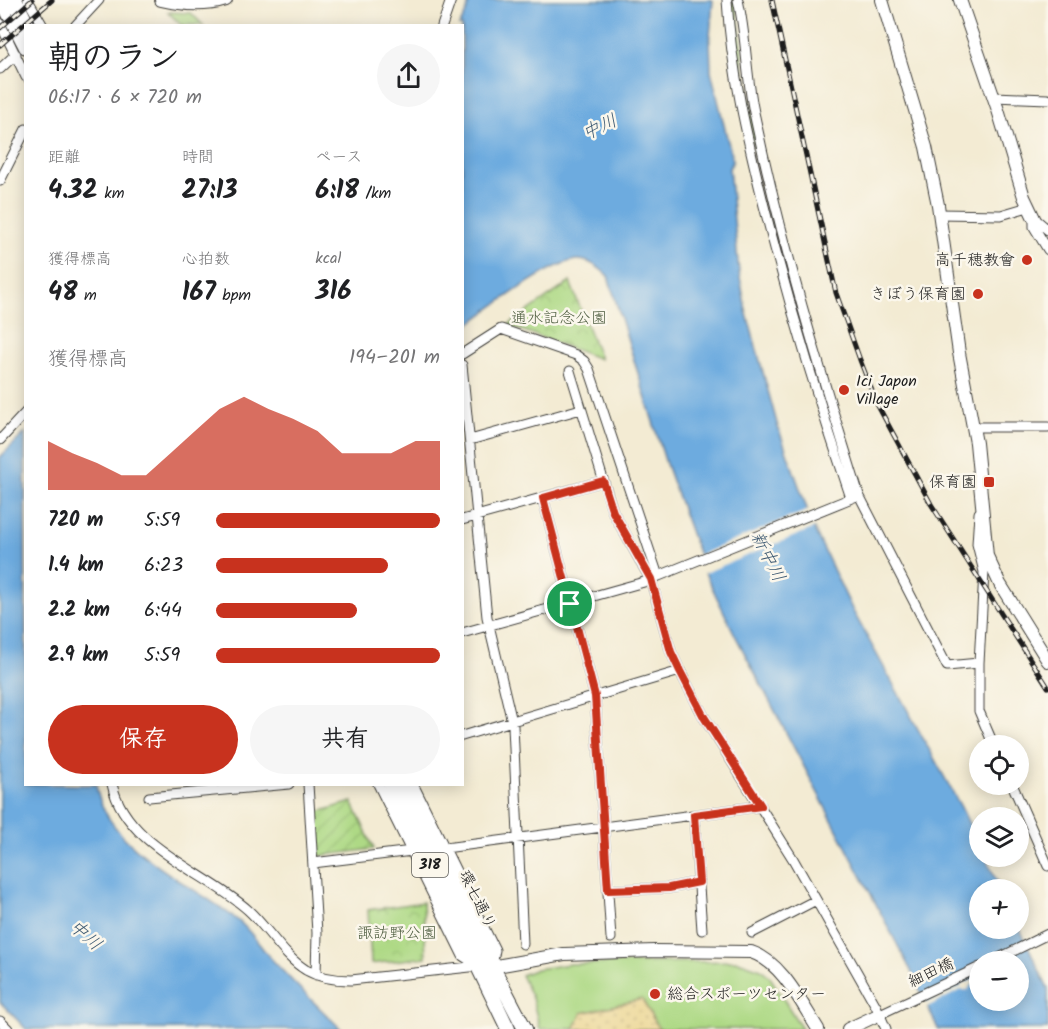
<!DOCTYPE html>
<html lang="ja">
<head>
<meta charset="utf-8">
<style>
	:root { --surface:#fff; --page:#f6f6f6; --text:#202124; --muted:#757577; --accent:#c8321e }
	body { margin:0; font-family:Kalam,"Klee One",sans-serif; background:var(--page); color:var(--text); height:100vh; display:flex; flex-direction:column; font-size:22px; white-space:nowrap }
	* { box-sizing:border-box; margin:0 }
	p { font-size:20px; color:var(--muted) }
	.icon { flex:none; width:33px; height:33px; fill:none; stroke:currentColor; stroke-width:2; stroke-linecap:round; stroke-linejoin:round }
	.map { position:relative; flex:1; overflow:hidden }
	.sheet { position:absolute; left:24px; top:24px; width:440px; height:762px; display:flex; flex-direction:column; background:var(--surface); border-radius:0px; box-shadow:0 3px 15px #0003 }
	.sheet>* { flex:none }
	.controls { position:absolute; left:969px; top:735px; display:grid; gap:12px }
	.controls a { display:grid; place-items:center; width:60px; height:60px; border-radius:50%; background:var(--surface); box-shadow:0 3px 15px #0003; font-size:30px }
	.pin { position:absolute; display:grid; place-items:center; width:51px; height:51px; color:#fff; margin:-26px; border:3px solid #fff; border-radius:50%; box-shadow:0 2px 6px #0007 }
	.round { display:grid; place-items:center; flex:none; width:63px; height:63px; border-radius:32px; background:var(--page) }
	.summary { display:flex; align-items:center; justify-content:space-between; height:102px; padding:0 24px }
	h1 { font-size:33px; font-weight:700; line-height:45px }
	.stats { display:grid; grid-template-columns:repeat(3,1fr); gap:9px; height:102px; padding:6px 24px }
	.stats div { display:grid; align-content:center }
	.stats b { font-size:26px; font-weight:700 }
	.stats small { font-size:16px; font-weight:400 }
	.stats p { font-size:16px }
	.chart { height:168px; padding:12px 24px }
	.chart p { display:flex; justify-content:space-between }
	.chart svg { width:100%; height:108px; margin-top:6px; fill:var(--accent); opacity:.7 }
	.button { display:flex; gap:12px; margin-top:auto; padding:12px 24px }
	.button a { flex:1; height:69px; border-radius:36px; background:var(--accent); color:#fff; font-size:24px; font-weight:700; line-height:69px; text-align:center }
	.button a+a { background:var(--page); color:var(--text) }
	ul { padding:0 24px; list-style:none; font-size:20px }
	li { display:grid; grid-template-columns:96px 72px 1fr; align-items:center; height:45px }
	li i { height:15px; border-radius:8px; background:var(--accent) }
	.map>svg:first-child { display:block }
	.grass { fill:#aed985; stroke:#657a50; stroke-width:1.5 }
	.sand { fill:url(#sand-dots); stroke:#857b5d; stroke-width:1.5 }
	.park { fill:url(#park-crowns); stroke:#657a50; stroke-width:1.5 }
	.garden { fill:url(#garden-furrows); stroke:#657a50; stroke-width:1.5 }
	.water { fill:#6dabdf; stroke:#44647e; stroke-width:1.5; fill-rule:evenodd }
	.pier { fill:#f3ebd3 }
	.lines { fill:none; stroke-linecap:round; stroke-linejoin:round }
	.street-casing { stroke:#3c3b37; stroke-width:11 }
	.secondary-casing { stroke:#3c3b37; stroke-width:14 }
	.primary-casing { stroke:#3c3b37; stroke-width:16 }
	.street { stroke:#fff; stroke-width:9 }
	.secondary { stroke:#fff; stroke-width:12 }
	.primary { stroke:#fff; stroke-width:14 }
	.rail-casing { stroke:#1c1c1c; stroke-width:5 }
	.rail { stroke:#fbf7ec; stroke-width:3; stroke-dasharray:9; stroke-linecap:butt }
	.route-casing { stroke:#fff; stroke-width:12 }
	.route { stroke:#c8321e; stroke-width:8 }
	.poi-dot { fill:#c8321e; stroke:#fbf7ec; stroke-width:2 }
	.labels { text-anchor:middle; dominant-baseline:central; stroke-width:5; stroke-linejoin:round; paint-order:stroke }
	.shield { fill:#fbf7ec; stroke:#5f5e5a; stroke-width:1.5 }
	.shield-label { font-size:15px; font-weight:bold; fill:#1c1c1c }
	.poi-label { font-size:16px; fill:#1c1c1c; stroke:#fbf7ec; text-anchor:end }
	.park-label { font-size:16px; fill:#4f5e41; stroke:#fbf7ec }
	.street-label { font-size:16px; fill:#1c1c1c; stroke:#fbf7ec }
	.water-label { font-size:18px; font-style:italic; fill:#405c74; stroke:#fbf7ec }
</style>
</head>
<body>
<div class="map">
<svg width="1048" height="1029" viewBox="0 0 1048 1029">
	<defs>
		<pattern id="sand-dots" width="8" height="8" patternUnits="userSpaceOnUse" patternTransform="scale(1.5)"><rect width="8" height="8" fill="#eeda9e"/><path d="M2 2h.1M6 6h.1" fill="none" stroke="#ccba88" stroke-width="1.8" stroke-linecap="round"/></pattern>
		<pattern id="park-crowns" width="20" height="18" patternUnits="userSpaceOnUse" patternTransform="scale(1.5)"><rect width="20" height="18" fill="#aed985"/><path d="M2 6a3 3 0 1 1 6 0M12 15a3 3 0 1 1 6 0" fill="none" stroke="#95ba72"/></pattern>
		<pattern id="garden-furrows" width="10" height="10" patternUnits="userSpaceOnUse" patternTransform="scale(1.5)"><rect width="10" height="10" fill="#aed985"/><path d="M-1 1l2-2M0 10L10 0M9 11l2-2" fill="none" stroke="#95ba72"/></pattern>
	</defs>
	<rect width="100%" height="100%" fill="#fbf7ec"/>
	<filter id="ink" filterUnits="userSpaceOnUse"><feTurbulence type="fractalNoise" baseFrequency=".0167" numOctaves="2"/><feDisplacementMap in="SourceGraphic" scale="12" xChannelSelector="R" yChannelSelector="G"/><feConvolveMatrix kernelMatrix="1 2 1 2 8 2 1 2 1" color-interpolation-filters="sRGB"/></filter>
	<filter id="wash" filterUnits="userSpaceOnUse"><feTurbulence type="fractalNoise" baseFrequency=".008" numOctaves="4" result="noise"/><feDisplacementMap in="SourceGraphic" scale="24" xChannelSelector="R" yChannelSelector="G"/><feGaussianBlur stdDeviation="1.35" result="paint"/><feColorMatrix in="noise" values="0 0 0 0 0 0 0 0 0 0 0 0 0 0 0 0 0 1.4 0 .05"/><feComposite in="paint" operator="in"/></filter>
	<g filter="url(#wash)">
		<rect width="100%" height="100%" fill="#f3ebd3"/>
		<path class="grass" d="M731,0H735L743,55L741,56L742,63H738Z
			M742,65L769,195H766L753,142L738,66Z
			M769,208L775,217L816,368L814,369L792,298Z
			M738,961L761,969L770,977L802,1029H540L532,998L521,975L537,969L570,964Z"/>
		<path class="sand" d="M642,999L659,1029H574L582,1013Z"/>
		<path class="park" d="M168,12L191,13L203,25H181Z
			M570,282L600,359L508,325Z
			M423,902L426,957L371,964L368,910Z"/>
		<path class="garden" d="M352,802L374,849L319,856L315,813Z"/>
		<path class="water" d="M469,0H713L710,37L711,71L733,162L729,168L739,272L746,310L778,427L815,531L853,611L962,809L979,845L980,856L985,857L1001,889L980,890V928L1019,927L1048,989V1029H938L910,969L735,635L706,575L666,464L608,276C600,268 589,259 576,260C548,264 486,311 462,330V26H459L467,11ZM980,962H1018V1000H980Z
			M25,433L26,784L96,785C106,851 196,884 241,923C251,932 259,944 267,954C290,980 316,1004 341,1029H26L0,1002V457Z"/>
		<path class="pier" d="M811,509L817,527L702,574L696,556Z
			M979,977V982L970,986L968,990H961L925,1008L923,1004L960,987L964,982H968Z"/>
	</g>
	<g filter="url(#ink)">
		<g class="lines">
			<g class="street-casing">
				<path id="street" d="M28,0L43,26
					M727,0C731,70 747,138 764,206C789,305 818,401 851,498
					M0,23L26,77
					M75,26L99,0
					M442,26L451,0
					M0,69L16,54
					M994,97L1048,99
					M0,181L26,129
					M939,214L1001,215L1028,207
					M1034,218V227L1048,250
					M1034,218L1048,230
					M462,354L501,329L576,355L584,361L589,369L658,576
					M462,365L487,617L513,726L523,944
					M570,371L613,512L651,580L671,652L680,671L704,717L793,859L876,1006L886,1029
					M973,427H1048
					M0,440L26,412
					M470,440L581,409
					M859,495L947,666L979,663V711L994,746
					M543,498L595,696L611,938
					M462,520L603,481
					M462,633L644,582L859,495C820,371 782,245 755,117C746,79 747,39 738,0
					M979,663L984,572L977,544L979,513
					M462,736L680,671
					M112,784C125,846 206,872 248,910C268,928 283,956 306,970C320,978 335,980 351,980L479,966
					M308,784L317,933L316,975
					M378,784L463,956L477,965
					M413,784L495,950L492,966
					M1012,784L1048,866
					M149,797L289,784
					M694,815L702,930
					M445,848L761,806
					M313,863L412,851
					M608,890L669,888L699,882
					M752,933L816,900
					M991,962L1048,934
					M880,1014L980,967
					M0,1021L8,1029"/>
			</g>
			<g class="secondary-casing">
				<path id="secondary" d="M161,0C183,5 204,7 226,0
					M882,0L926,147L938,205L959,353L976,443L987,556L1000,584L1048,661
					M960,0L998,110L1024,197L1034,218
					M483,966L502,965L564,954L654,951L751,952C782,962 801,1003 818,1029
					M848,1029L880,1014"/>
			</g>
			<g class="primary-casing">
				<path id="primary" d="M2,0L26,47
					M15,0L28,26
					M390,784L508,1029
					M402,784L479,941L525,1029"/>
			</g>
			<use href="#street" class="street"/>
			<use href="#secondary" class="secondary"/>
			<use href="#primary" class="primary"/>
			<g class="rail-casing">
				<path id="rail" d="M772,0L836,293L860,360L877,404L931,504L1048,687
					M0,28L32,0
					M0,45L52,0"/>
			</g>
			<use href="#rail" class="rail"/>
		</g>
	</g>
	<g class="lines" filter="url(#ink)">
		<g class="route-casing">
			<path id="route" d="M603,481L613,512L651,579L671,652L680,671L704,717L761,806L694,815L699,882L669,888L608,890L595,696L543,498Z"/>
		</g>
		<use href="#route" class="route"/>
	</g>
	<g class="poi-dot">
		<circle cx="1027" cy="260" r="6"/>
		<circle cx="978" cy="294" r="6"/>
		<circle cx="844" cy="390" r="6"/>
		<rect x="983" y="476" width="12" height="12" rx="3"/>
		<circle cx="655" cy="994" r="6"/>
	</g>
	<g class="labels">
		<rect class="shield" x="412" y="853" width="36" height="24" rx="4.5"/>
		<g class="shield-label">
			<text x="430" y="865">318</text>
		</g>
		<g class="poi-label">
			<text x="1015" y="260">高千穂教會</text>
			<text x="966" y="294">きぼう保育園</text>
			<text x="856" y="381" text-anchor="start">Ici Japon<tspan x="856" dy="18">Village</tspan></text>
			<text x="977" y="482">保育園</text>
			<text x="667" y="994" text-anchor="start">総合スポーツセンター</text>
		</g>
		<g class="park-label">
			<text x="559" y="318">通水記念公園</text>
			<text x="397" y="933">諏訪野公園</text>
		</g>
		<g class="street-label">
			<text transform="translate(477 900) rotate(64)">環七通り</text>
			<text transform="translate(931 973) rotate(-25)">細田橋</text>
		</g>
		<g class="water-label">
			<text transform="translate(600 128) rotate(-25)">中川</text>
			<text transform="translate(767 557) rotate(63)">新中川</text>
			<text transform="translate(85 936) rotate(42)">中川</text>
		</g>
	</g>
</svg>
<div class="controls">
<a><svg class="icon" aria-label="locate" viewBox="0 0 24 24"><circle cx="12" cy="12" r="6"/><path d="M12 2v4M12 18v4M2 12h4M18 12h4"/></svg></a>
<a><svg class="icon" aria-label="layers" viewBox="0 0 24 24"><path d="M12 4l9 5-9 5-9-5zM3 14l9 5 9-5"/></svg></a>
<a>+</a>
<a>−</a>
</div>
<div class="pin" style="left:570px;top:604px;background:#1e9e55"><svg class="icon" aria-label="arrive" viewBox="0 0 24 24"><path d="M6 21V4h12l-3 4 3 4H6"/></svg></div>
<section class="sheet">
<div class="summary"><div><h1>朝のラン</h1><p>06:17 · 6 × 720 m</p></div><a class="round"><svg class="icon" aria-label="share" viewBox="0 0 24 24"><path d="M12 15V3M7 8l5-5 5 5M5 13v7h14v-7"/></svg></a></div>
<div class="stats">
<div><p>距離</p><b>4.32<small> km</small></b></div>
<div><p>時間</p><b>27:13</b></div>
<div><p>ペース</p><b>6:18<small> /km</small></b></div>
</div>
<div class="stats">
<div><p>獲得標高</p><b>48<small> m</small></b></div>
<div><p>心拍数</p><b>167<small> bpm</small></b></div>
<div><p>kcal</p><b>316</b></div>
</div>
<div class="chart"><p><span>獲得標高</span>194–201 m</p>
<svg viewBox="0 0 160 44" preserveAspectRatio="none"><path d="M0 44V24L10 29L20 33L30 38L40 38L50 29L60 20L70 11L80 6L90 11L100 15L110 20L120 29L130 29L140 29L150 24L160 24V44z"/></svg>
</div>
<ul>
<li><b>720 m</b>5:59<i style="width:100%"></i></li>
<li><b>1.4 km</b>6:23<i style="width:77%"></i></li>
<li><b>2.2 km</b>6:44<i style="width:63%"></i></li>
<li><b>2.9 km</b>5:59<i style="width:100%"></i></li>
</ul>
<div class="button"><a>保存</a><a>共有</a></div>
</section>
</div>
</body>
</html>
